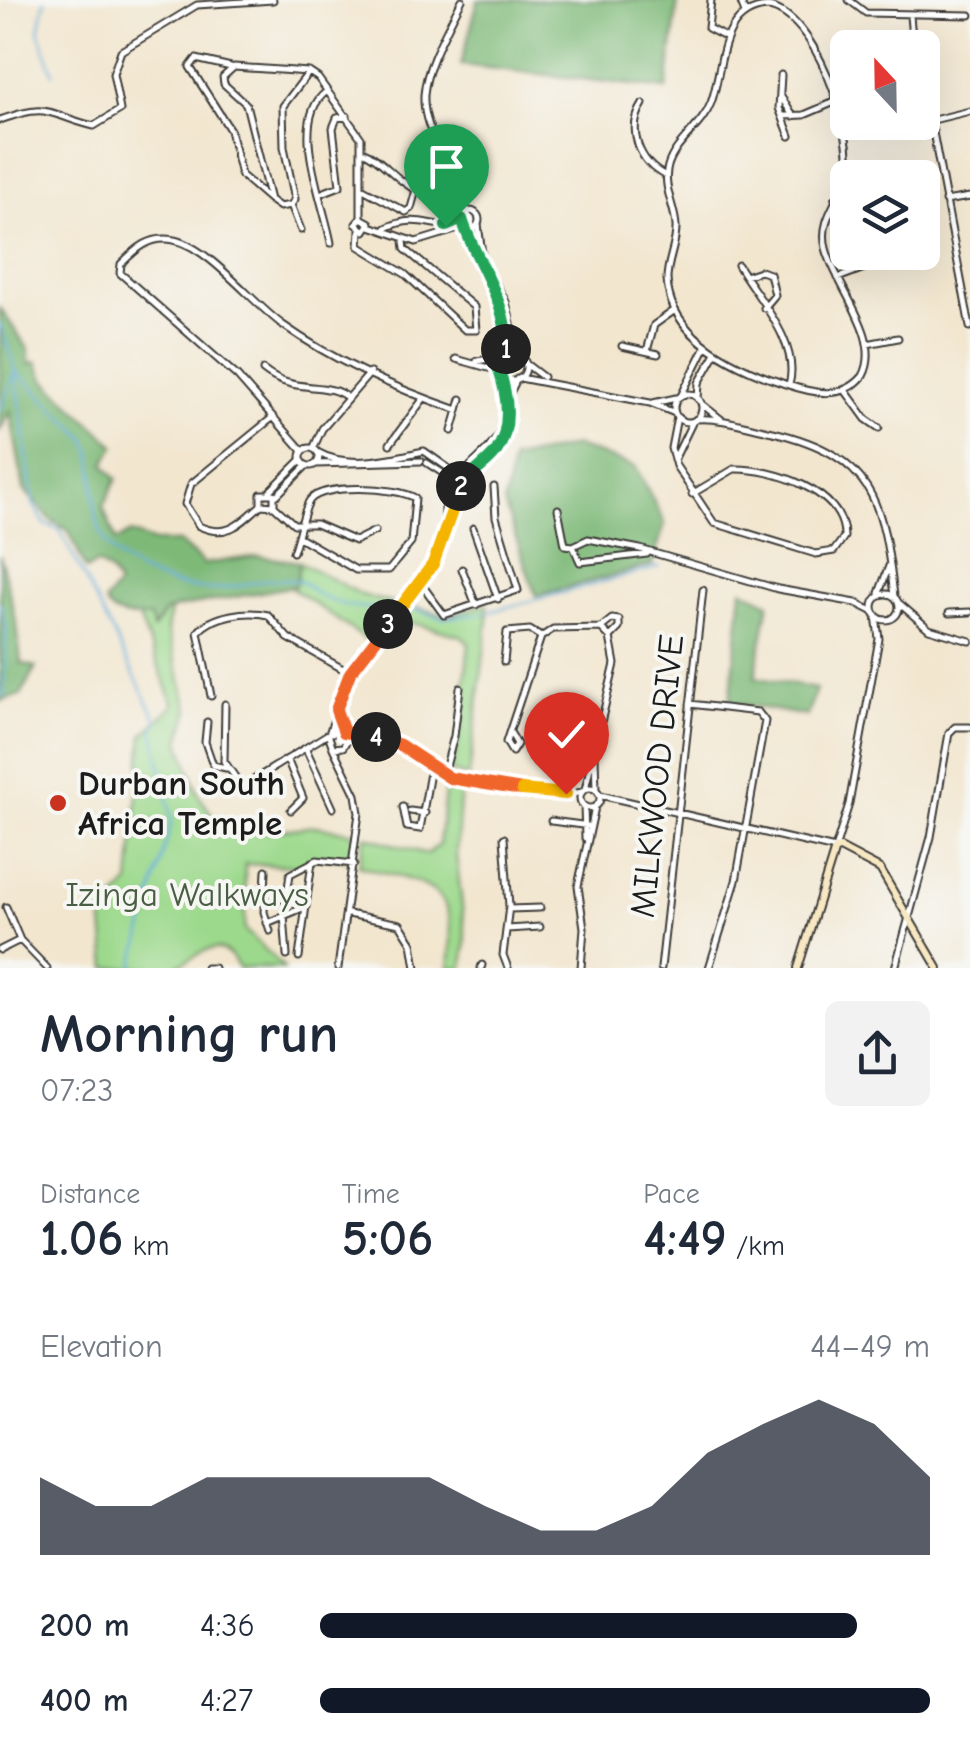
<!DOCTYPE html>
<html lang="en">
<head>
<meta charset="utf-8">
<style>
	:root { --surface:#fff; --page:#f2f2f3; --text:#1f2937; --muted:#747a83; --accent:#111827 }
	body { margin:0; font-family:"Comic Neue",sans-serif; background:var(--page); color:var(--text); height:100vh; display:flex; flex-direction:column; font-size:38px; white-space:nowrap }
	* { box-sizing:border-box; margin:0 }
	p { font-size:32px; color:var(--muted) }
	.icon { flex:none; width:55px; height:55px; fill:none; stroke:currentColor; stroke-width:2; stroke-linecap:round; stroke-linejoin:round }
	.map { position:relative; height:968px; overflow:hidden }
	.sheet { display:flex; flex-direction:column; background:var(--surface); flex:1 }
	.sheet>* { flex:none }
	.needle { width:65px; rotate:338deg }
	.fabs { position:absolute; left:830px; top:30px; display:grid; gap:20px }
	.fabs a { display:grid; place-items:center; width:110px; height:110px; border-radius:15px; background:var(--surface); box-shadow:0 10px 40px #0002; font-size:50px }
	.pin { position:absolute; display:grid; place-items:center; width:85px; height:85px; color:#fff; margin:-102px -42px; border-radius:50% 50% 50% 0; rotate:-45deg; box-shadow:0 0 10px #0007 }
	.pin .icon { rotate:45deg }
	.km { position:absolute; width:50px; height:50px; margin:-25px; border-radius:50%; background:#222; color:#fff; font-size:28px; line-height:50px; text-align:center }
	.round { display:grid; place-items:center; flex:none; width:105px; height:105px; border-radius:15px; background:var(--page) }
	.headline { display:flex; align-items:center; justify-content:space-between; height:170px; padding:0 40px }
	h1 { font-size:55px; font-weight:700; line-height:75px }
	.figures { display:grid; grid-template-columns:repeat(3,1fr); gap:15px; height:170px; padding:10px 40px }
	.figures div { display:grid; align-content:center }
	.figures b { font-size:50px; font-weight:700 }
	.figures small { font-size:28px; font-weight:400 }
	.figures p { font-size:28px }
	.chart { height:280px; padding:20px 40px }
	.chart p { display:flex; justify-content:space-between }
	.chart svg { width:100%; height:180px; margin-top:10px; fill:var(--accent); opacity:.7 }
	ul { padding:0 40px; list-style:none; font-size:32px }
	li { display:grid; grid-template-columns:160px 120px 1fr; align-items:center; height:75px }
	li i { height:25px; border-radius:12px; background:var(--accent) }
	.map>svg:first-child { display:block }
	.green { fill:#9dd98d; stroke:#5c7a54; stroke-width:2.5 }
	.forest { fill:#7eb978; stroke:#4d6a4a; stroke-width:2.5 }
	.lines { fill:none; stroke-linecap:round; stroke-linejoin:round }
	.stream { stroke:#61acd9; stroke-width:2.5 }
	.street-casing { stroke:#3c3a37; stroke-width:9 }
	.secondary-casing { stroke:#3c3a37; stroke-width:10 }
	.street { stroke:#fff; stroke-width:5 }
	.secondary { stroke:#f7e8c3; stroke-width:6 }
	.split-1-casing { stroke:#fff; stroke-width:20 }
	.split-2-casing { stroke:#fff; stroke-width:20 }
	.split-3-casing { stroke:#fff; stroke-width:20 }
	.split-4-casing { stroke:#fff; stroke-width:20 }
	.split-5-casing { stroke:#fff; stroke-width:20 }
	.split-6-casing { stroke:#fff; stroke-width:20 }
	.split-1 { stroke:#22a559; stroke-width:12 }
	.split-2 { stroke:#22a559; stroke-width:12 }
	.split-3 { stroke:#f5b400; stroke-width:12 }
	.split-4 { stroke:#f0652b; stroke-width:12 }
	.split-5 { stroke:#f0652b; stroke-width:12 }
	.split-6 { stroke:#f5b400; stroke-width:12 }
	.poi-dot { fill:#c8321e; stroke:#f6f6f2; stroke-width:4 }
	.labels { text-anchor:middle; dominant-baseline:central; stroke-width:8; stroke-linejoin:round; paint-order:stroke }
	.street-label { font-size:35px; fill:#1c1c1c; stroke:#f6f6f2 }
	.poi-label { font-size:35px; font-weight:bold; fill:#1c1c1c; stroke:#f6f6f2; text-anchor:start }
	.park-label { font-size:35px; fill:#495e44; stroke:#f6f6f2 }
</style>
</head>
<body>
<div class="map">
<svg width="970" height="968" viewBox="0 0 970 968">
	<rect width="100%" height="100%" fill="#f6f6f2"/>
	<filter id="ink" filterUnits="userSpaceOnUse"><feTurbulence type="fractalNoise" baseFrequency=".01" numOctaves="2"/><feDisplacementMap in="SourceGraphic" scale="20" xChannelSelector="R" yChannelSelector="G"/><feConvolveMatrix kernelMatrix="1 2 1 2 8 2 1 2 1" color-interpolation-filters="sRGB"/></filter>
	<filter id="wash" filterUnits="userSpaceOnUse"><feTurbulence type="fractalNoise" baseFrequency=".0048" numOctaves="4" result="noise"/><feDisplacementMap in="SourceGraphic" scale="40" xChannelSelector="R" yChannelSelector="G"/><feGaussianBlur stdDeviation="2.25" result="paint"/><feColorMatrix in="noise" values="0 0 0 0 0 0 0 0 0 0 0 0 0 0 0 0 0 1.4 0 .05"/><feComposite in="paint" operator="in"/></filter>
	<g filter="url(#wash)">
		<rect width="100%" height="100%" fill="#f2e6cf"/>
		<path class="green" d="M300,562L362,595L395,604L368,641L287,585L259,583L170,610L167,631L189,710L180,741L199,796L221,827L253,833L316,826L355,833L350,860L323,856L297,866L245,864V930L284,968H239C217,929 197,960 172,968C154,968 126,968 107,968L102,912L130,883L143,735L174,705L139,618L179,573Z
			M487,604L488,621L469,777L449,771L457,751L469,644L462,636L405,621L409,615L403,611L408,605L447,616Z
			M446,783L461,789L456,854L466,940L463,968H449C458,880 431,887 359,866L365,836L427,854L439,844Z"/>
		<path class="forest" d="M478,0H678L667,89L461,65Z
			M0,308L29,350V364L37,362L44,379L115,446L105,464L117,479L103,507L116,541L131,533L154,542H179L204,564L258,556L300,562L295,586L176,608L164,613L153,629L150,617C134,618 111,619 105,602L118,585L111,573L97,563L86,570L69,531L51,520L24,490L10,412L0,430Z
			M576,446L636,467L665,523L652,565L536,596L504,504L512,459Z
			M0,555L17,624L21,663L36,667L21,695L0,701Z
			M742,589L769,603L755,677L816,689L807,716L730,702Z"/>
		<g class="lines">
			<path class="stream" d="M45,0L39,31L53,74
				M0,324L16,371L0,409
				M16,371L33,504L45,524L60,530L158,722L153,728L172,820L133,968
				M18,373L86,439C103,474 83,516 111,549C132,575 184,591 217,589C244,587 265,576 293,580C306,581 309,589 319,595C342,607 366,611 392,606
				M0,603L6,628L4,697
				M410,607L443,618L481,614L659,567"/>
		</g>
	</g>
	<g filter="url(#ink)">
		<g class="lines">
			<g class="street-casing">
				<path id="street" d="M462,0C401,115 421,102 468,212
					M711,0L708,28L727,38
					M740,0L745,13
					M849,0L866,13L970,15
					M768,7C815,14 852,126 848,169C844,198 818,216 826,248C835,286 884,338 863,376C842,401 812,393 785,384C737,368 669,338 667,279C667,261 677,244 676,226C675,206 662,187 668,166C675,142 702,127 711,103C724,68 718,10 768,7Z
					M910,16L913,48
					M231,67L196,59L190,67L230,130L241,175L270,200
					M309,72L283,106L284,147L295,199L291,205L280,207L270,200L246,104L224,84L223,77L234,67L309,72L318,78L361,138V218L356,224L365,231L370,223L361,218
					M922,74L970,327
					M781,75L779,108L790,136
					M326,92C288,121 324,202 331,243
					M780,95L793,116
					M643,104C626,130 639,163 666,176
					M783,116L804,115L837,101
					M0,120C52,101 47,115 94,126L120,110L113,74L121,51L197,5L273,0
					M929,121L970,111
					M363,189L406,212L411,208L416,190C395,180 381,158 364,152
					M416,190L433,194
					M322,193L340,186L333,128L337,118L347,116
					M835,199L848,202
					M945,201L970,197
					M291,205L301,230
					M461 220a9 9 0 1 1 18 0a9 9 0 1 1-18 0Z
					M478,224L483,261L506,302L518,354
					M370,226L416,242L465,227
					M386,228C424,210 437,236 462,219
					M467,229L479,267L503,310L505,355
					M360,230L359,246L405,274L465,330H476L474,307L405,249L404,241
					M738,265C758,299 801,344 789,385
					M745,276L760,271L770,274L775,295L764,308
					M838,278L880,262
					M867,344L898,338
					M622,346L658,354
					M647,351L654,325L675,310
					M498 367a14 14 0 1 1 28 0a14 14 0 1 1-28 0Z
					M456,359L499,371
					M477,361L501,357
					M526,364L543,377
					M263,370C295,396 325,379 348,398
					M520,378L650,403L675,413
					M845,390L866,419L879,428
					M682,394L706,346
					M674 408a14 14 0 1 1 28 0a14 14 0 1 1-28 0Z
					M698,399L699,383L716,353
					M653,403L676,398
					M703,405L722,420
					M677,417L671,448L676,466L714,523L816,554L834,551L844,537C845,491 772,468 734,469L692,494
					M696,419C722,417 748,427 773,432C874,456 883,502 894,596
					M452,431L461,399
					M390,444L424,398
					M301 457a9 9 0 1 1 18 0a9 9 0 1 1-18 0Z
					M313,449L322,429L370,373
					M303,451L237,376L120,273L121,264C136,249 150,235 174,240C209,247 253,304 283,325C334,361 399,390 458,410
					M317,452C348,470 390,458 424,451L465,480
					M674,460L693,421
					M427,463L455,481
					M316,464L421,461
					M270,491L301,460
					M277,495L306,466
					M261,505C240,524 227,539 199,526L185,504L191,484L272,418
					M274,506L261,505V494H274V506L294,524H316L355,541L375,531
					M558,509L565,545L573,546
					M445,521C440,477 485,463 502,429
					M473,528L498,599
					M293,552C298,540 304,507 310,500C323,483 397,487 415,498L411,543L389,570H356L299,537
					M647,554L580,562L573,546L588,539L640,549L778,589L856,603L874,612
					M462,569L476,605
					M420,582L444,615L518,590L496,517L494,487
					M879,593L889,566
					M873 607a13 13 0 1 1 26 0a13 13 0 1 1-26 0Z
					M900,604L929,629L970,641
					M949,613L970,612
					M602,627L612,619L619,620V628L610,637
					M504,662L507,632L530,630L541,637
					M211,696L198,632C212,615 247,610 268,615L288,638L350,673
					M225,704L224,761L242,787L328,734
					M690,704L758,712L765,721L736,881L709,968
					M336,713L347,740L343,747L333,748L328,734L342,730
					M207,722L205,742L213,765L226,768
					M330,731L350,673L433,565L461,485L498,448L508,397L517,379
					M344,732L391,741L461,781L566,795L582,792
					M510,732L517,744L512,752L506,742L541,637L553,629L601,628L610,637L615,664L585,789
					M333,748L356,795L359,813L338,968
					M306,749L333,808
					M595,756L596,790
					M287,759L303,798L291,810
					M444,774L454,736L460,688
					M580 798a10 10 0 1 1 20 0a10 10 0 1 1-20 0Z
					M600,795L835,849L849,804L879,639L876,615
					M584,806L585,838
					M403,807L407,827L420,829L431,767
					M410,811L425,813
					M551,821L590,826
					M504,838L509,906L503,955L508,968
					M266,870L264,912L270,931
					M6,907L20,940L47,968
					M509,909L540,908
					M348,914L400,924L412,943L416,968
					M267,923L305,907
					M507,929L540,927
					M0,950L20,940
					M287,956L284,915L290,874L317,860L354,864
					M299,957L312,862
					M206,968H214
					M481,968L482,965
					M581,968L584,928L578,886L595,807
					M661,968L703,590
					M895,968L931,837L949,733L955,727H970"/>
			</g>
			<g class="secondary-casing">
				<path id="secondary" d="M798,968L835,849L840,848L880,869L938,968"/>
			</g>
			<use href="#street" class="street"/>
			<use href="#secondary" class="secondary"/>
		</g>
	</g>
	<g class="lines" filter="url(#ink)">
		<g class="split-1-casing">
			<path id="split-1" d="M446,226L462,219C474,259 510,304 506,349"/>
		</g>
		<g class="split-2-casing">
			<path id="split-2" d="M461,486C471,473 486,465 496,452C513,427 507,393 498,367L506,349"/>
		</g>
		<g class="split-3-casing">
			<path id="split-3" d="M388,624L433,564L461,486"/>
		</g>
		<g class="split-4-casing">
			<path id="split-4" d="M376,737L344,732L336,710L350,673L388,624"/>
		</g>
		<g class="split-5-casing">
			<path id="split-5" d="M376,737L400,745L450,778L522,790"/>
		</g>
		<g class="split-6-casing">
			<path id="split-6" d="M522,790L566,794"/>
		</g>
		<use href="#split-1" class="split-1"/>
		<use href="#split-2" class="split-2"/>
		<use href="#split-3" class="split-3"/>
		<use href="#split-4" class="split-4"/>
		<use href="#split-5" class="split-5"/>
		<use href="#split-6" class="split-6"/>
	</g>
	<circle class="poi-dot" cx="58" cy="803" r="10"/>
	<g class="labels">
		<g class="street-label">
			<text transform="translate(657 776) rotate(-84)">MILKWOOD DRIVE</text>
		</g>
		<g class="poi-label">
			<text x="78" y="783">Durban South<tspan x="78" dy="40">Africa Temple</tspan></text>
		</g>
		<g class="park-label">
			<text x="187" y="894">Izinga Walkways</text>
		</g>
	</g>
</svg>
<div class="fabs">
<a><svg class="needle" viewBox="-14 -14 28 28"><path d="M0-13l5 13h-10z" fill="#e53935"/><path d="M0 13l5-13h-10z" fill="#747a83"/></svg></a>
<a><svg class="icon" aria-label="layers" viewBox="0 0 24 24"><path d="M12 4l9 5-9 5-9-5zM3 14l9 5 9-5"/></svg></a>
</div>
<div class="pin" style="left:446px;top:226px;background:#1e9e55"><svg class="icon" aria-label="arrive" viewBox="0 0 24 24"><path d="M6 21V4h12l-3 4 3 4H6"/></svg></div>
<div class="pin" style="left:566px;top:794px;background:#d93025"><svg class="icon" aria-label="check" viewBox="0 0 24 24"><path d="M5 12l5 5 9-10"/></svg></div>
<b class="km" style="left:506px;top:349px">1</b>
<b class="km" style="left:461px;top:486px">2</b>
<b class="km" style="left:388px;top:624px">3</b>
<b class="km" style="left:376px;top:737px">4</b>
</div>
<section class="sheet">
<div class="headline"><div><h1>Morning run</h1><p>07:23</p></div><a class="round"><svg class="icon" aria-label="share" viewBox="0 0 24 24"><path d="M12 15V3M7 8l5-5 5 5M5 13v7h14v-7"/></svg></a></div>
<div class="figures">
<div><p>Distance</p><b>1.06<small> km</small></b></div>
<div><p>Time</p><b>5:06</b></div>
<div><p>Pace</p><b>4:49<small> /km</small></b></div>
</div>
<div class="chart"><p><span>Elevation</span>44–49 m</p>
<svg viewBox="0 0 160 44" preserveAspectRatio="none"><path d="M0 44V25L10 32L20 32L30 25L40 25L50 25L60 25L70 25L80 32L90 38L100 38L110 32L120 19L130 12L140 6L150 12L160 25V44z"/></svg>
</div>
<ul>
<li><b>200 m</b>4:36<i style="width:88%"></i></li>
<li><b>400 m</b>4:27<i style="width:100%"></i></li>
</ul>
</section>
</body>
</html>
